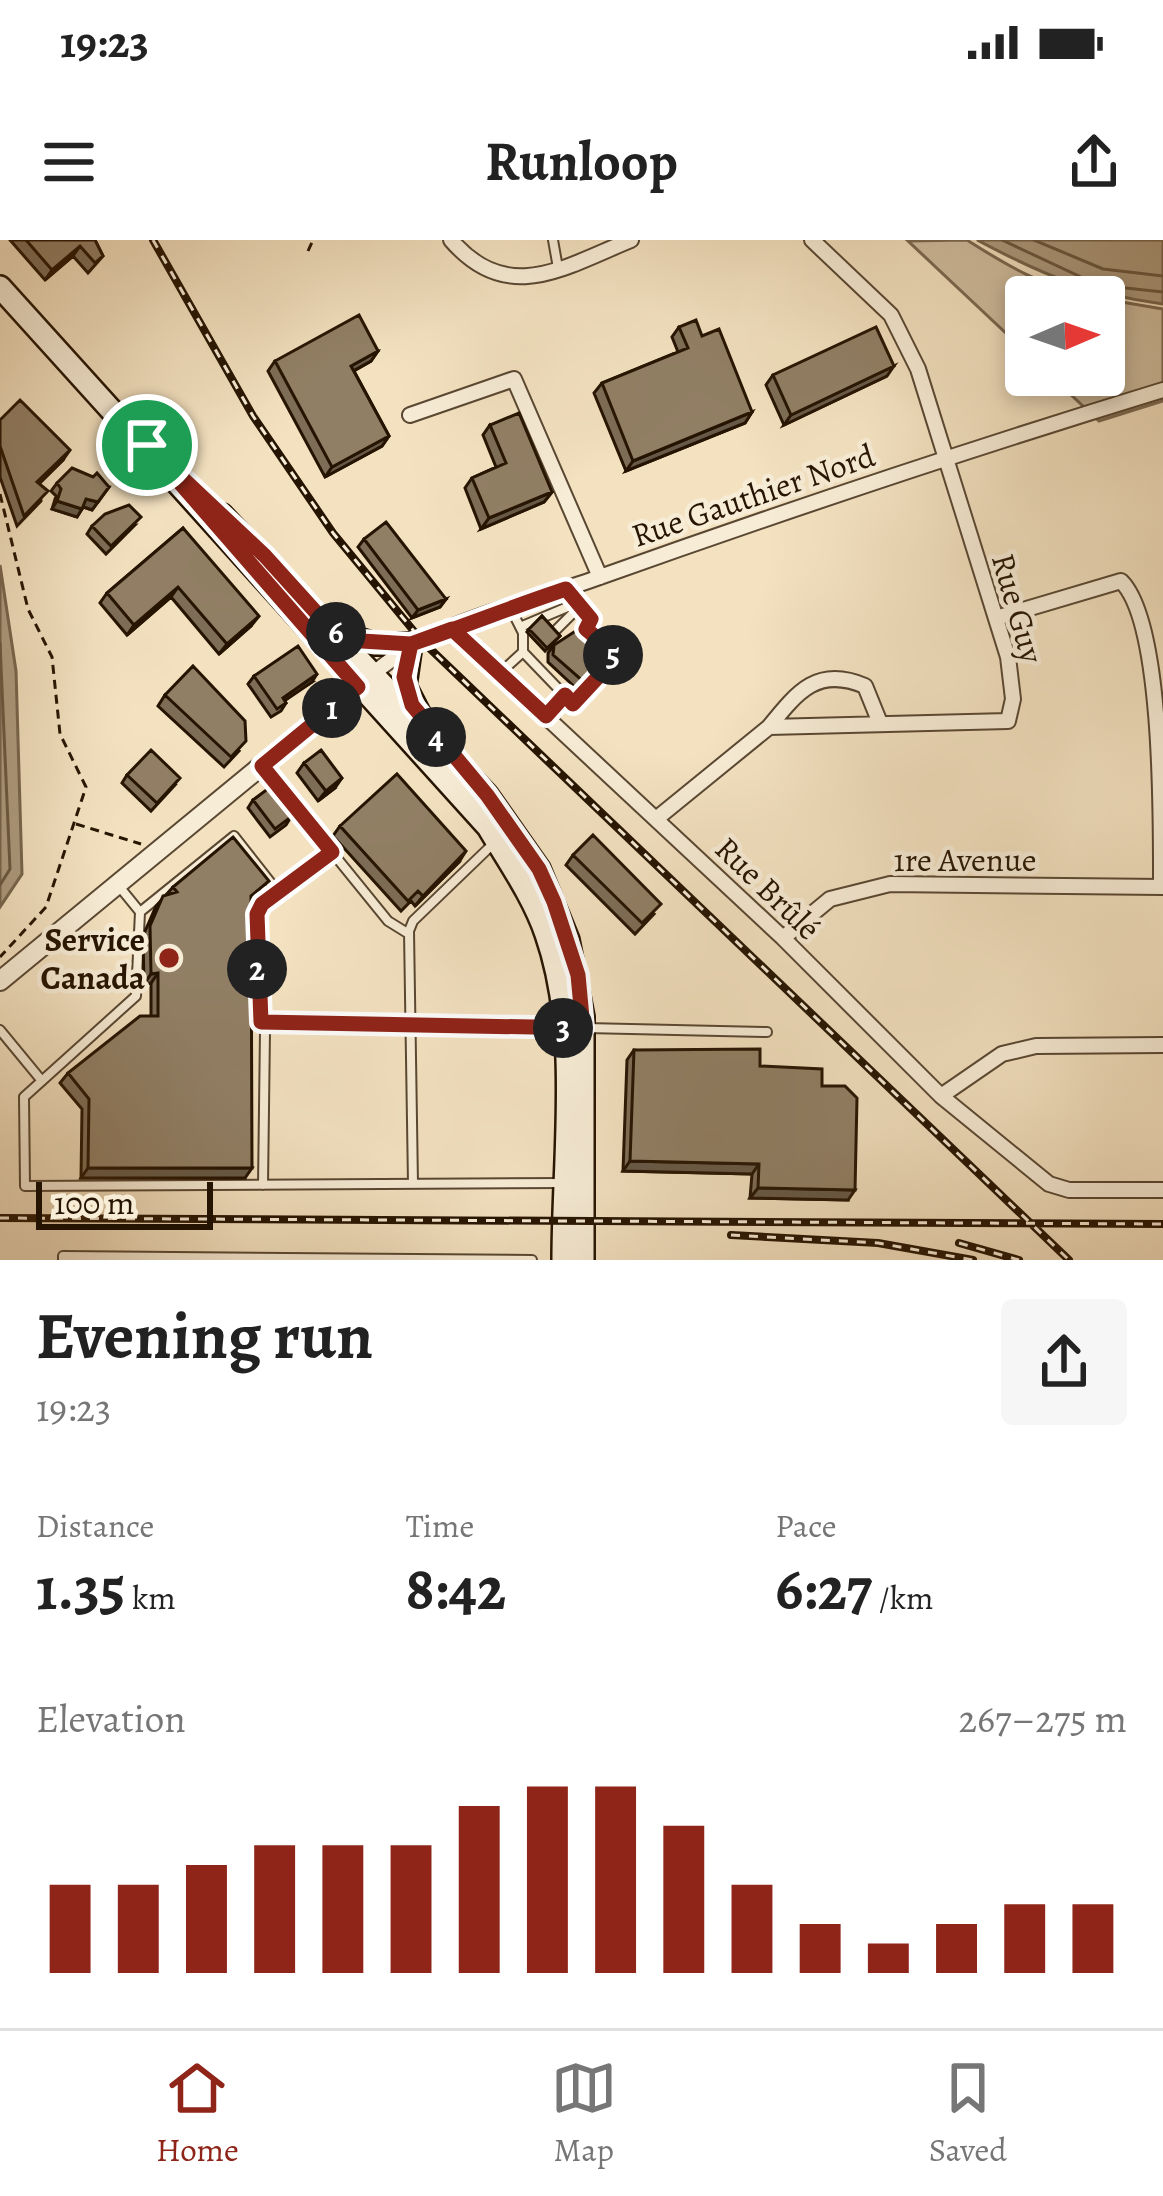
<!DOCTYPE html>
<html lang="en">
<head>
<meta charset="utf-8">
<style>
	:root { --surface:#fff; --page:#f6f6f6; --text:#222; --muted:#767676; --line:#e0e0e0; --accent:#8f2418 }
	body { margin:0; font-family:Alegreya,serif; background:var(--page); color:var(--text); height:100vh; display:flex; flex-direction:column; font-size:45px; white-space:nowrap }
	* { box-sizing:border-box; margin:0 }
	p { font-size:39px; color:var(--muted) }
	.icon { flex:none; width:66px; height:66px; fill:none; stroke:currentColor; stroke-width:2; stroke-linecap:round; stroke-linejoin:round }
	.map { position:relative; height:1020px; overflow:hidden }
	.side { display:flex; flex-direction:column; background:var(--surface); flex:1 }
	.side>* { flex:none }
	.needle { width:78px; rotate:88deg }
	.fabs { position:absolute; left:1005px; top:36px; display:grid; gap:24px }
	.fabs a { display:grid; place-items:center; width:120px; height:120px; border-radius:12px; background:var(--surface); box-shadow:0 6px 18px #0003; font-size:60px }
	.scale { position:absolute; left:36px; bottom:30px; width:177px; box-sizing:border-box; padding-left:12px; border:6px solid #261402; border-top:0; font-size:33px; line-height:42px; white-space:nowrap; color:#261402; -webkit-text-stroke:9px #f7ecd6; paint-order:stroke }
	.pin { position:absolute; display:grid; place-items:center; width:102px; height:102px; color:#fff; margin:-51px; border:6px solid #fff; border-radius:50%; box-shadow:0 3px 12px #0007 }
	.km { position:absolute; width:60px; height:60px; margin:-30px; border-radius:50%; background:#222; color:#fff; font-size:33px; line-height:60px; text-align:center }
	.round { display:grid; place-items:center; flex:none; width:126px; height:126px; border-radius:12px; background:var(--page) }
	.overview { display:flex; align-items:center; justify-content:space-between; height:204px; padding:0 36px }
	h1 { font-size:66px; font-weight:600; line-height:90px }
	.figures { display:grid; grid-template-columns:repeat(3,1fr); gap:18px; height:204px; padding:12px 36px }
	.figures div { display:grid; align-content:center }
	.figures b { font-size:60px; font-weight:600 }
	.figures small { font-size:33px; font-weight:400 }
	.figures p { font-size:33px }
	.chart { height:336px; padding:24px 36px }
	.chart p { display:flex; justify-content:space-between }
	.chart svg { width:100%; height:216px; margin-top:12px; stroke:var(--accent); stroke-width:6 }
	.status { display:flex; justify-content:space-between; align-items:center; height:84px; padding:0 60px; background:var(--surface); direction:ltr }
	.status svg { height:33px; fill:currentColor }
	header { display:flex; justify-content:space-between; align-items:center; height:156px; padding:0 36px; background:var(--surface); font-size:54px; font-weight:600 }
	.menu { display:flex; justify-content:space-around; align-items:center; height:168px; border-top:3px solid var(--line); background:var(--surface); font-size:33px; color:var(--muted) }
	.menu a { display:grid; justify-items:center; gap:6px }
	.menu .selected { color:var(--accent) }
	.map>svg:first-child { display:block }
	.green { fill:#d0bea0; stroke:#7b6951; stroke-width:3 }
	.water { fill:#ad9b7f; stroke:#77654d; stroke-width:3 }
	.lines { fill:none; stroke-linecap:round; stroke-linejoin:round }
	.shore { stroke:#6a5840; stroke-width:3 }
	.service-casing { stroke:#594732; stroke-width:12 }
	.minor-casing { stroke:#594732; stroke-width:18 }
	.tertiary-casing { stroke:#594732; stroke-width:22 }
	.secondary-casing { stroke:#261402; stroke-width:26 }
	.path { stroke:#261402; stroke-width:3; stroke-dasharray:9 6; stroke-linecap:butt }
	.service { stroke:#f7ecd6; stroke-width:8 }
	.minor { stroke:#f7ecd6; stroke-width:14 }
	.tertiary { stroke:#f7ecd6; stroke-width:18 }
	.secondary { stroke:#f7ecd6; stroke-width:21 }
	.rail-casing { stroke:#261402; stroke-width:8 }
	.rail { stroke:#f7ecd6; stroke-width:3; stroke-dasharray:9; stroke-linecap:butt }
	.wall { fill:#7d6d57; stroke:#261402; stroke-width:3 }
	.shaded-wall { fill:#665947; stroke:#261402; stroke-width:3 }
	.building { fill:#917f65; stroke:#261402; stroke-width:3 }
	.route-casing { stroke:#fff; stroke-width:24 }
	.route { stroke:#8f2418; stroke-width:15 }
	.poi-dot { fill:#8f2418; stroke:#f7ecd6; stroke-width:4.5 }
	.labels { text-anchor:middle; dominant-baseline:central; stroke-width:9; stroke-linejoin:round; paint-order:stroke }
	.street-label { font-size:33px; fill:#261402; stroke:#f7ecd6 }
	.poi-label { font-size:33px; font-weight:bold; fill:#261402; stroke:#f7ecd6; text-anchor:end }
</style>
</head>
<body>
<div class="status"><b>19:23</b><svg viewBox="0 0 49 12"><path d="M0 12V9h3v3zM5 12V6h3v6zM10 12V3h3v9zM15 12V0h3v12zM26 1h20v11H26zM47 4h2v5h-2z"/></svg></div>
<header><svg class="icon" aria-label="menu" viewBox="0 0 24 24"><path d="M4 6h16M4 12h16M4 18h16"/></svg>Runloop<svg class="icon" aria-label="share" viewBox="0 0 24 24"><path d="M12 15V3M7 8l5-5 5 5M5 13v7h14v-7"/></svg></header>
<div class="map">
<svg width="1163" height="1020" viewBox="0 0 1163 1020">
	<rect width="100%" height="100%" fill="#f3e1c0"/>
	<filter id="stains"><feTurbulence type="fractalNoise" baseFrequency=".00167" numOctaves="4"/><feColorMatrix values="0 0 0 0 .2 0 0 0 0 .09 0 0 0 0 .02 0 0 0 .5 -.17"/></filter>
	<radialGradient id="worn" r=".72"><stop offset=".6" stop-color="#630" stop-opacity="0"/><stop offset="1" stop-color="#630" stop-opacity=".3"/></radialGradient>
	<path class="green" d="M967,0C1006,25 1047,49 1093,57H1026V112L908,1Z
		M1104,59L1163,69V161L1099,181L1050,135H1104Z"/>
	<path class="water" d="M977,0H1163V64C1088,54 1043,35 977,0Z
		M0,325L16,431L22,634L0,667Z"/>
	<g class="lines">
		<path class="shore" d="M1002,0L1098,45L1163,52
			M1034,0L1103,29L1163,36
			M0,403L10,629L0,645"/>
		<g class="service-casing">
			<path id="service" d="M553,0L558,28
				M566,349L591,379L587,389
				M510,367L523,393V412L573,464L612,422L611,410L602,403
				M520,387L577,363
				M556,390L580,366
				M500,433L523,412
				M546,476L565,456
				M263,527L388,681L409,694
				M118,645L140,672
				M278,652L331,612
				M261,782L559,788
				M586,788L767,792
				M0,790L42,841
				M413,944L409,691L413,681L494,603
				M263,945L265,791L258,766L257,674L278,652L234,596L140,672L136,756L24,857L25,946L564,943
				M63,1020V1016L532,1020"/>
		</g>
		<g class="minor-casing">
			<path id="minor" d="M451,0C508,66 564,27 631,0
				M410,175L514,139L600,337
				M996,378L1121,341C1163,382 1161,577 1161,647
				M452,389L783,698L941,856L1049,944L1069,950H1163
				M372,435C433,381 522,365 597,338C785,271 973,208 1163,150
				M769,487C798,451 818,426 865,446L880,483
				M656,579L769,487L1008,481L1013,459L1008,417L918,129L891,75L812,0
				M783,698L830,659L890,644L1163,647
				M941,856L1002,814L1036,806L1163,805"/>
		</g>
		<g class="tertiary-casing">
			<path id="tertiary" d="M0,741L367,439"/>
		</g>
		<g class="secondary-casing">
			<path id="secondary" d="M0,47L488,587C508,621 533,656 546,694C581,794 563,915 563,1020
				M222,275L487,555L539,629L568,700L583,777V1020
				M339,393L374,404H411L405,446L420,475"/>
		</g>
		<path class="path" d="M308,11L313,0
			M0,254L28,369L52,417L60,494L86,547L46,667L0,717
			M76,584L141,604"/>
		<use href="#service" class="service"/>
		<use href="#minor" class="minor"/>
		<use href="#tertiary" class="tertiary"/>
		<use href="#secondary" class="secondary"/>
		<g class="rail-casing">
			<path id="rail" d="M153,0L253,176L333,293L422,401L1069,1020
				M0,978L1163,984
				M731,995L878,1003L973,1020
				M959,1003L1019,1020"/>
		</g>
		<use href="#rail" class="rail"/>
	</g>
	<path class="wall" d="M10,0H95L103,16L88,33L73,16L45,40Z
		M679,87L702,96L752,172L745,183L626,231L594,153L602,143L678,112L672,97Z
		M378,111L371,121L354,131L389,196L382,206L325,237L268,131L275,121Z
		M773,135L887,136L784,185L766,145Z
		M0,180L63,220L39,244L41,261L17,286L0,237Z
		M490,185L552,252L544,262L481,289L465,248L472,238L496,227L483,195Z
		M57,243L109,247L92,270L83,267L77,277L52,269L56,256L51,251Z
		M135,285L106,314L87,294L92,286Z
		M183,288L251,386L219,414L171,357L127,395L100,363L107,353Z
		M364,299L446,359L440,367L412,378L358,307Z
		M542,376L560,396L545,411L527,392Z
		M608,403L603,410L595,414L605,423L579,451L548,422V413L554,405Z
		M254,436L312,442L284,460L286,463L281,471L271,477L248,444Z
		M165,455L239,511L224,527L158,466Z
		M304,523L335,548L318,561L297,533Z
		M127,535L175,545L151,571L122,543Z
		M253,560L291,577L286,585L270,597L248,568Z
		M340,586L459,622L415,666L411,661L401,671L333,596Z
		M573,615L654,674L635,694L566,625Z
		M173,647L262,651L251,660L245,938H81L82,869L60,843L68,833L151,776V743L144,744L143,696L156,666Z
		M634,810L822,846L848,960L750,958L752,934L623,931L627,820Z"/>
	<path class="shaded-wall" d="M80,6L73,16L45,40L52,30Z
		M378,111L371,121L344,136L351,126Z
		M894,126L887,136L784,185L791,175Z
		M752,172L745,183L626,231L633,221Z
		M389,196L382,206L325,237L332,227Z
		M70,210L63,220L30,252L37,242Z
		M552,252L544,262L481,289L489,278Z
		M86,259L98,262L92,270L81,266Z
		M57,261L82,269L77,277L52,269Z
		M178,347L171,357L127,395L134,385Z
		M446,359L440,367L412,378L418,370Z
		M259,376L251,386L219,414L227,404Z
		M317,434L312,442L277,466L283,458Z
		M342,538L335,548L318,561L326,551Z
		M466,611L459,622L415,666L423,656Z
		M158,733L151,743L144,744L151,734Z
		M630,921L759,924L752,934L623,931Z
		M88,928H252L245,938H81Z
		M758,948L855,950L848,960L750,958Z"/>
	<path class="building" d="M26,0H95L103,16L95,23L80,6L52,30Z
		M359,75L378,111L351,126L389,196L332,227L275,121Z
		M696,80L702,96L719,89L752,172L633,221L602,143L688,108L679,87Z
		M876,87L894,126L791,175L773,135Z
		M20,160L70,210L37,242L48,251L24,276L0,206V180Z
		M519,173L552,252L489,278L472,238L506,223L490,185Z
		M72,228L93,237L97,233L109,247L98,262L86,259L82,269L57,261L61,249L57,243Z
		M129,265L141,277L111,306L92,286L105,274Z
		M386,282L446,359L418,370L364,299Z
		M183,288L259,376L227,404L178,347L134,385L107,353Z
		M542,376L560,396L547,408L529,389Z
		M588,383L608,403L592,411L605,423L585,443L553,415L554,405Z
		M298,406L317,434L283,458L286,463L277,469L254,436Z
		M193,426L245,481L246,501L231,517L165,455Z
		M151,510L180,538L157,563L127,535Z
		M321,510L342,538L326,551L304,523Z
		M397,534L466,611L423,656L418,651L408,661L340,586Z
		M269,548L291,577L275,589L253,560Z
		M593,595L661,664L642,683L573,615Z
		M233,597L269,641L251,656L252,928H88L89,859L68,833L140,776H158V733L151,734L150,686L163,656L177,652L173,647Z
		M760,809V826L822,829V846H845L857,858L855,950L758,948L759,924L630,921L634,810Z"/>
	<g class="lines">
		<g class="route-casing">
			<path id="route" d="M147,205L358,447L262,526L332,612L262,664L257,674L261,782L583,788L578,735L554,662L539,629L487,555L412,465L404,437L411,404C463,387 514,366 566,349L591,379L586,389L611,410L612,422L573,464L565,455L546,476L452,389L411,404L362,401L331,389L265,316L147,205"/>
		</g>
		<use href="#route" class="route"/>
	</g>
	<circle class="poi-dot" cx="169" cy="718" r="12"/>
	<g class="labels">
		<g class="street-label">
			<text transform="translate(753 255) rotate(-19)">Rue Gauthier Nord</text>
			<text transform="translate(1018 368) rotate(74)">Rue Guy</text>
			<text x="965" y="619">1re Avenue</text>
			<text transform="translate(768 648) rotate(44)">Rue Brûlé</text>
		</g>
		<g class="poi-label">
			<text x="145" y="699">Service<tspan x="145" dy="38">Canada</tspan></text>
		</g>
	</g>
	<rect width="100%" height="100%" filter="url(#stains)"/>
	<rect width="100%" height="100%" fill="url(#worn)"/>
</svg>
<div class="fabs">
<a><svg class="needle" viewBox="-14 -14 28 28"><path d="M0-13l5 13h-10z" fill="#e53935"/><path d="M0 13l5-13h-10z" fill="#767676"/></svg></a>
</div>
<div class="scale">100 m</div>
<div class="pin" style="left:147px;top:205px;background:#1e9e55"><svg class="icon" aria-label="arrive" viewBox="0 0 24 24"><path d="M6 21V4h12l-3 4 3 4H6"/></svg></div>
<b class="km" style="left:332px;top:468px">1</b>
<b class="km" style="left:257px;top:729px">2</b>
<b class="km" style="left:563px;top:788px">3</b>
<b class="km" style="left:436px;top:497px">4</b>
<b class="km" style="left:613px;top:415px">5</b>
<b class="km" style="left:336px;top:392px">6</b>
</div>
<section class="side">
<div class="overview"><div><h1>Evening run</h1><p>19:23</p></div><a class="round"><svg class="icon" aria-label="share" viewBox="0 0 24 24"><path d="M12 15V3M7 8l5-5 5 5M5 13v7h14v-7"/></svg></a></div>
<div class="figures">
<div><p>Distance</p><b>1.35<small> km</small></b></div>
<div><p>Time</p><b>8:42</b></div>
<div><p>Pace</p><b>6:27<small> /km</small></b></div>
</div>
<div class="chart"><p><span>Elevation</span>267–275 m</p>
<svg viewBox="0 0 160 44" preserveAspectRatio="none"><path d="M5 44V26M15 44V26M25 44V22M35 44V18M45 44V18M55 44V18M65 44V10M75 44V6M85 44V6M95 44V14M105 44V26M115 44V34M125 44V38M135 44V34M145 44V30M155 44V30"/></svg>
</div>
</section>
<nav class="menu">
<a class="selected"><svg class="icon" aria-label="home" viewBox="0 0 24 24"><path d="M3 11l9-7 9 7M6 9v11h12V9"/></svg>Home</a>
<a><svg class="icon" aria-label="map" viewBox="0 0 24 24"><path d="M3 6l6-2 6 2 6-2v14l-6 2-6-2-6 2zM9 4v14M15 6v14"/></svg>Map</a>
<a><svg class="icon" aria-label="saved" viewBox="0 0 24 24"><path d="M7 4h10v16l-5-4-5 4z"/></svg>Saved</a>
</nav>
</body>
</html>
